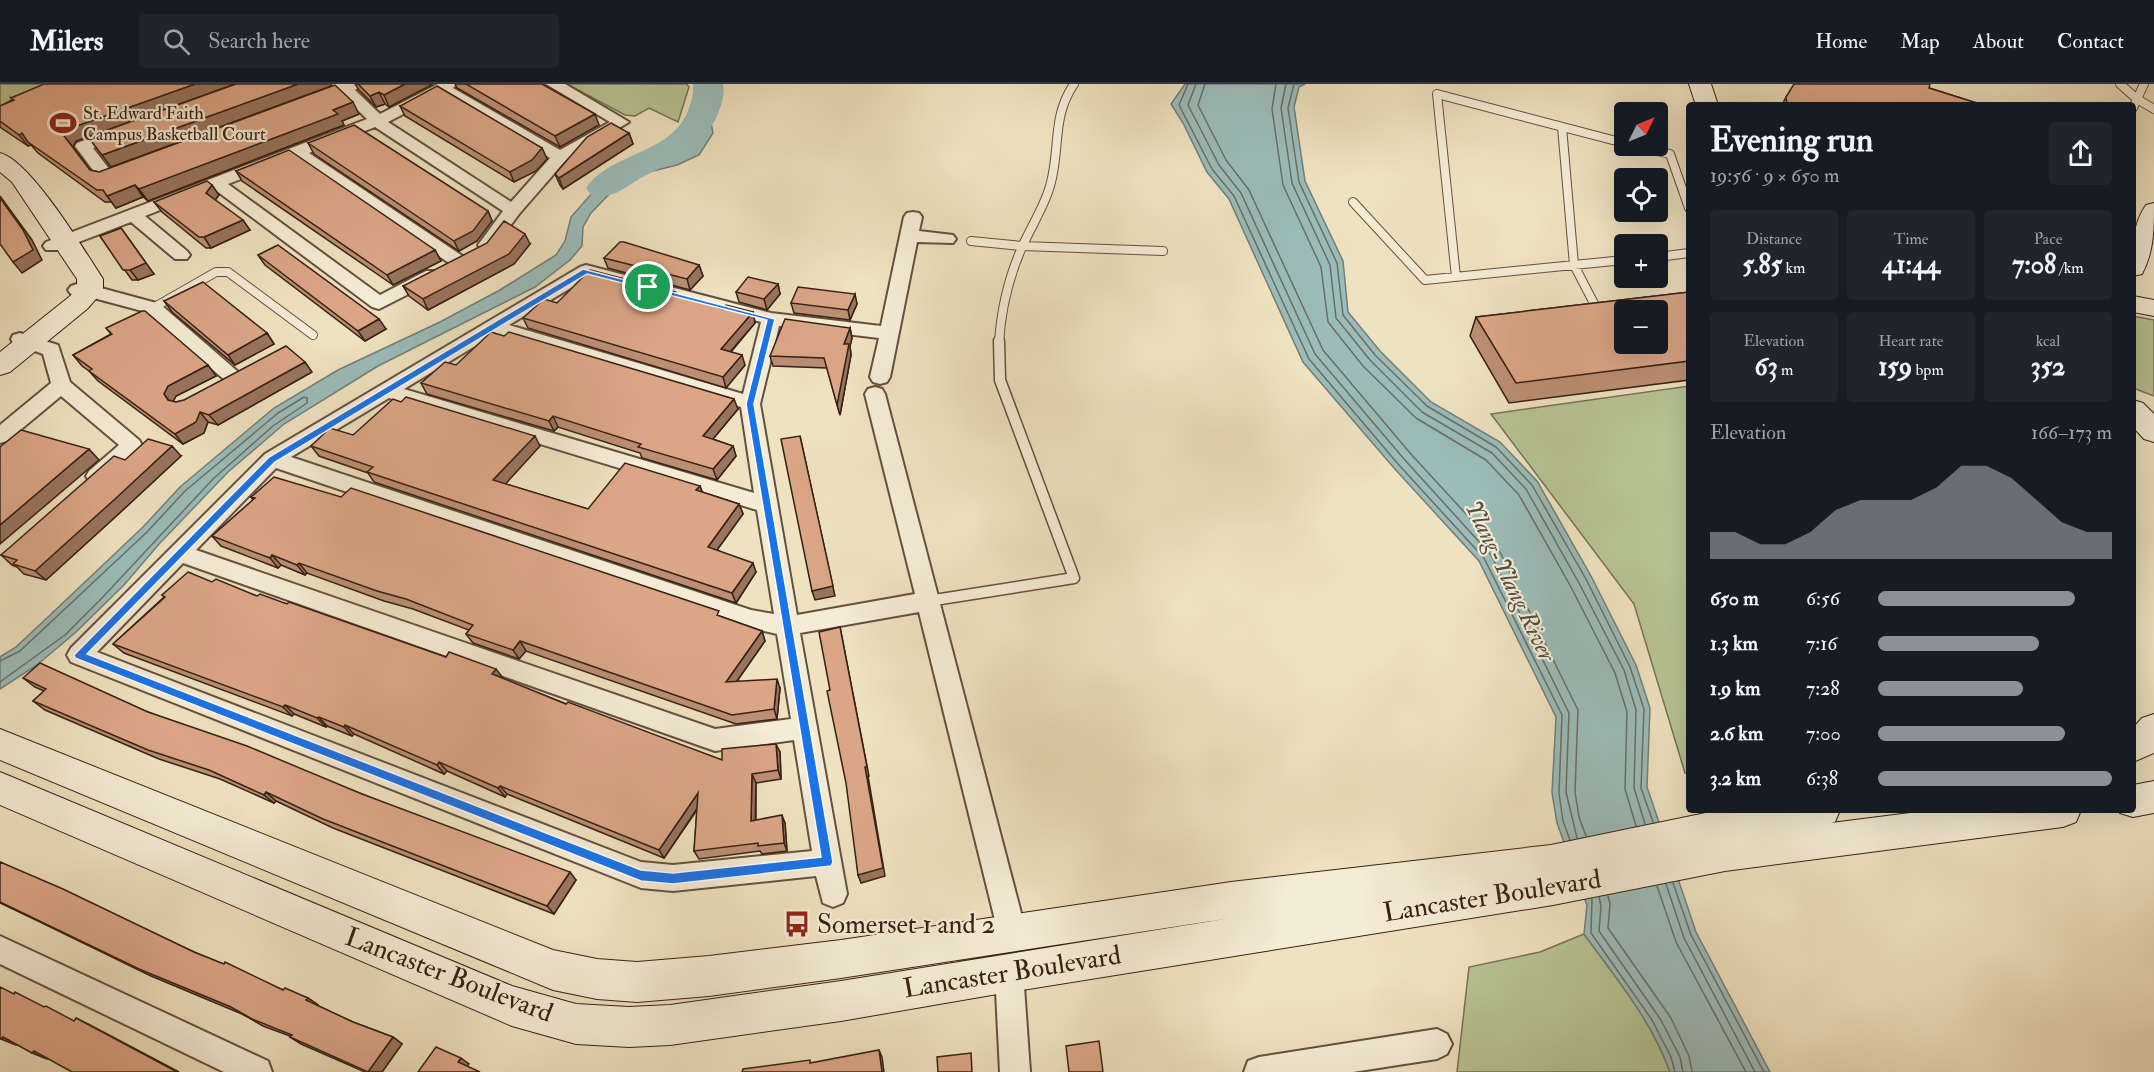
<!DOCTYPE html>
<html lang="en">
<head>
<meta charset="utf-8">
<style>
	:root { --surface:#171b24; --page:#20242c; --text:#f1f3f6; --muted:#9ea1a6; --line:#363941; --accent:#8c9099 }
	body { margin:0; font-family:"IM FELL Double Pica",serif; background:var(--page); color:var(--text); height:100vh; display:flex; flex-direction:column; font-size:22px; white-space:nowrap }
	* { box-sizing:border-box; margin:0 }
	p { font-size:20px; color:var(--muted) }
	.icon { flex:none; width:33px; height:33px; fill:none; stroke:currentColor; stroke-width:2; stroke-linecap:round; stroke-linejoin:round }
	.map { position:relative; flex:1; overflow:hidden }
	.side { position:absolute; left:1686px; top:18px; width:450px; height:711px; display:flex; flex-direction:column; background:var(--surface); border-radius:6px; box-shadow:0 6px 24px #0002 }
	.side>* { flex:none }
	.needle { width:39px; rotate:47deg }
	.controls { position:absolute; left:1614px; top:18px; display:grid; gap:12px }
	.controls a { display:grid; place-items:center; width:54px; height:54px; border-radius:6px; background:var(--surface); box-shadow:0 6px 24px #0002; font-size:30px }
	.pin { position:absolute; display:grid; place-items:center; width:51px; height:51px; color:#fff; margin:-26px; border:3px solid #fff; border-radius:50%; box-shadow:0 2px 6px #0007 }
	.round { display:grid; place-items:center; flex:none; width:63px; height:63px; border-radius:6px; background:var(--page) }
	.headline { display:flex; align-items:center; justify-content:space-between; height:102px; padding:0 24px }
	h1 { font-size:33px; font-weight:700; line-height:45px }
	.stats { display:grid; grid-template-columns:repeat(3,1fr); gap:9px; height:102px; padding:6px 24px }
	.stats div { display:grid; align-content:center; border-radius:6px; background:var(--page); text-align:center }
	.stats b { font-size:26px; font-weight:700 }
	.stats small { font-size:16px; font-weight:400 }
	.stats p { font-size:16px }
	.chart { height:168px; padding:12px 24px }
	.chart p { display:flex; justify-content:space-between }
	.chart svg { width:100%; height:108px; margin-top:6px; fill:var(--accent); opacity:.7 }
	ul { padding:0 24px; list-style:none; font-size:20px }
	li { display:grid; grid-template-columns:96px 72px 1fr; align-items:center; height:45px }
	li i { height:15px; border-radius:8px; background:var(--accent) }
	header { display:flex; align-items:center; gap:36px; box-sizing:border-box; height:84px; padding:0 30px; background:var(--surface); border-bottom:2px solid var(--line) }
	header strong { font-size:28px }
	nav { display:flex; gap:33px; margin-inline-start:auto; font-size:21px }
	.search { width:420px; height:54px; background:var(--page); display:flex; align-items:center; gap:15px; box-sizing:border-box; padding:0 21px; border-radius:6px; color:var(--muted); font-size:22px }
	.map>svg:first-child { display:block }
	.green { fill:#b7c393; stroke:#777254; stroke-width:1.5 }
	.water { fill:#9bbcb9; stroke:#737e77; stroke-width:1.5 }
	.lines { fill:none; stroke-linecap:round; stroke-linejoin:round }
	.shore { stroke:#696e67; stroke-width:1.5 }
	.river { fill:#9bbcb9; fill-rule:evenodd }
	.lane-far1-casing { stroke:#655040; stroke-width:10 }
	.lane-casing { stroke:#655040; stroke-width:13 }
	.street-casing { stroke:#655040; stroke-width:4 }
	.secondary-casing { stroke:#372015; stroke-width:2 }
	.lane-far1 { stroke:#f5ecd6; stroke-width:8 }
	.lane { stroke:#f5ecd6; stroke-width:10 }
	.street { fill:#f5ecd6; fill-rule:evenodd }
	.secondary { fill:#f5ecd6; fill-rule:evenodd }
	.wall { fill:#bc8f73; stroke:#372015; stroke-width:1.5 }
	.shaded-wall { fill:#99745e; stroke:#372015; stroke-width:1.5 }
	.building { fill:#dba686; stroke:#372015; stroke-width:1.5; fill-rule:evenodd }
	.route { fill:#1a73e8; stroke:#fff; stroke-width:1.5; fill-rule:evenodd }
	.labels { text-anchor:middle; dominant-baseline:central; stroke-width:4.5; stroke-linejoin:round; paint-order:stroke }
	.far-poi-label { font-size:18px; fill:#372015; stroke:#f5ecd6; text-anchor:start }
	.water-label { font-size:24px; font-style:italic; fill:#554f46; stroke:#f5ecd6 }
	.near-street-label { font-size:27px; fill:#372015; stroke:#f5ecd6 }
	.near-poi-label { font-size:27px; fill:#372015; stroke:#f5ecd6; text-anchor:start }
</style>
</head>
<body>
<header>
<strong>Milers</strong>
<div class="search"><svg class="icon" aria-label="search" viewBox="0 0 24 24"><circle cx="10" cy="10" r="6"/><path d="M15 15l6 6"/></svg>Search here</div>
<nav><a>Home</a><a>Map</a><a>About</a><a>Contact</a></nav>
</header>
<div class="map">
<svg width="2154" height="988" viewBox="0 0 2154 988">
	<rect width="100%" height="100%" fill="#efe2c0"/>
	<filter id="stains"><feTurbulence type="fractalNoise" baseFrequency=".00333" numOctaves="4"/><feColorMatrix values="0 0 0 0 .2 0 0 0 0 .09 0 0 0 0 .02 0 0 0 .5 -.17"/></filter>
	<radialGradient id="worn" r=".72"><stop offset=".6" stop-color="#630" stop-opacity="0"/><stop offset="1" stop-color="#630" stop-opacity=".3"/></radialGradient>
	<path class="green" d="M0,0H76L0,28Z
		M567,0H687L689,3L678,38L649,24L635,32L625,31Z
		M2133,232L2154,236V312L2133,304Z
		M1689,302V688L1685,689L1634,520L1491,330Z
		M1584,850C1616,894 1652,937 1670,988H1457L1469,883L1540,868Z"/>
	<path class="water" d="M700,0H715L720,10L710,34L713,49L699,71L677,81L633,92L619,100L591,129L583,143L582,162L570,176L535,203L378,282L284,340L228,388L160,459L124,501L76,548L37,581L0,605V573L16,563L48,533L143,443L180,403L274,324L338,286L440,238L500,206L556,171L565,157L571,133L601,99L613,89L633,80L658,74L680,64L693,52L708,14Z
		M1185,0H1305L1299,3L1294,23L1305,97L1343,177L1348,228L1380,267L1431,318L1500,358L1537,397L1591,492L1636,581L1650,624L1647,703L1696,848L1770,988H1670C1652,937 1616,894 1584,850L1587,821L1557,739L1552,709L1556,633L1479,477L1394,384L1303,278L1229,115L1207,88L1183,39L1171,20Z"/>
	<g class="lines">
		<path class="shore" d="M1188,0L1179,21L1212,85L1234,112L1309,275L1398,380L1484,474L1562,631L1559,709L1563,737L1570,756
			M1196,0L1188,21L1219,81L1241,109L1315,270L1404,375L1491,471L1569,629L1566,708L1577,754
			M1205,0L1198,21L1226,76L1249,106L1323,266L1410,369L1499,466L1578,626L1575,708L1579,733L1586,752
			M1276,0L1272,25L1283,101L1321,183L1328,238L1363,282L1416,334L1486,376L1519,411L1571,503L1615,589L1627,628L1625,705L1636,742
			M1286,0L1281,24L1292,99L1330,181L1336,234L1370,276L1422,328L1492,369L1526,405L1579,499L1624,586L1636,626L1634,704L1645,740
			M1294,0L1288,24L1299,98L1337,179L1343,231L1375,271L1427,322L1496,363L1532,401L1586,495L1630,583L1644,625L1641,704L1653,738
			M0,577L20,567L147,448L185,407L278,329L304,313L307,314V319L273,342L213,395L102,514L65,551L0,598
			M1673,799L1691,851L1764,988
			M1666,800L1684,854L1755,988
			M1657,802L1676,858L1746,988
			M1608,812L1610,820L1608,844L1671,934L1689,972L1692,988
			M1599,813L1601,822L1599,847L1661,936L1680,973L1683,988
			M1592,815L1591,849L1652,936L1671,973L1675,988"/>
		<path class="river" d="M693,0H723C725,10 722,18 719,27C705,65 674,76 641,94C623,104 613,116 591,111L586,104C611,68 670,71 688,27C691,18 694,10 693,0Z"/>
		<g class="lane-far1-casing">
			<path id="lane-far1" d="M2120,0L2137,15L2144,0
				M2133,24L2137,15L2154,25
				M1562,43L1574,181L1600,231
				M1636,62L1670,70L1689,124
				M1353,118L1425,196L1624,176
				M971,157L1022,162L1163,167
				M1658,173L1689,169
				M1456,193L1437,10L1624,59
				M153,224L216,188H228L313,251
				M999,259C1001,225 1009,192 1023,161C1032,141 1044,123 1050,102C1061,65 1051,34 1074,0"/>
		</g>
		<g class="lane-casing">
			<path id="lane" d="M928,517L1074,494L1000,296L999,257"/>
		</g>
		<g class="street-casing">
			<path id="street" d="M332,0H364L355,6L380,30L438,0H457L453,4L560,66L610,38L546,0H565L629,38L566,76L519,130L493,165H481L478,161L503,127L375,43L309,69L464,173L467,177L464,181H452L295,74L228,100L380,211L426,187H438L441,191L438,195L379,225L372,223L214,105L145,132L187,167L190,171L187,175H175L131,138L58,166H46L43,162L46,158L367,35L342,11L319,20H309L306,17L309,14L335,3ZM442,10L550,74L511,118L388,38Z
				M121,43L127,45L129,48L127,51L93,64L110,86L128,80L136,85C129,93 112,99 101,97L75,62L77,59Z
				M913,128L919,129L922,133L919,147L953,151L956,155L953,159L917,158L890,293L887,298L880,300L873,298L870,293L879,254L779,242L760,320L797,531L915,510L865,310L868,305L875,303L882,305L885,310L1026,848L1022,858L1012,862L1002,858L998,848L919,528L800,549L847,810L843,819L833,823L823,819L816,792L673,807L641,804L71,578L67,571L71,564L265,370L580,183L586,181L771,229L881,242L904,133L907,129ZM589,193L761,238L743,310L509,241ZM495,250L741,323L754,409L404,305ZM389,314L757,426L774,530L751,526L291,373ZM276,384L751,544L777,550L791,635L715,645L196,466ZM183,479L715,667L794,656L812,767L673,781L641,778L97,568Z
				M77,200L90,201L160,220L244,293L241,298L234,300L227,298L146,228L90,213L71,210L68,206L71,202Z
				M20,249L58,261L70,298L139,356L142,361L103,397L96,400L89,397L86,392L89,387L119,361L61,312L7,357L0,359V341L51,299L43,270L13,259L11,255L13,251Z
				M0,852L268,977L272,988H224L0,880Z
				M1009,874L1019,878L1023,888L1030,988H1000L995,888L999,878Z
				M1437,945L1447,950L1452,960L1447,970L1437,975L1353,988H1244L1248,977L1259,973Z"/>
		</g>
		<g class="secondary-casing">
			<path id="secondary" d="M1689,0H1711L1718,21H1696Z
				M0,69C31,77 84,166 103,195V207L87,225L10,288L0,291V268L69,213L77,205V195L12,98L0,88Z
				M2154,119C2154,144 2154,168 2142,190L2133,192C2133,167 2131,142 2146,121Z
				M2133,212L2154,216V232L2133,228Z
				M2133,316L2143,319L2154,330V358L2144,355L2133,343Z
				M2154,630V669L2133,678V644L2142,634Z
				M0,645L553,866L597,875L637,878L709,872L841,856L1231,798L1551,761L1720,726H1840L1835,738L1831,739L1934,726H2081L2076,738L2063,743L1725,787L1553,821L1009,908L841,937L670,961L629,963L576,960L512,942L0,721V688L512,902L576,920L629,923L670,921L841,897L1231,834L841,894L709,912L637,918L597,915L553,906L0,676Z
				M2154,697V729L2133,733L2120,729L2119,726H2133V701Z"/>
		</g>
		<use href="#lane-far1" class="lane-far1"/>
		<use href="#lane" class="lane"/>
		<use href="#street" class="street"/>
		<use href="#secondary" class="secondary"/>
	</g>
	<path class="wall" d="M355,0H433L389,23L385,20L376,23L359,6Z
		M455,0H542L599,41L560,63L457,4Z
		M1929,4L1983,21H1782L1786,13Z
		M11,14L76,57L73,63L90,86L99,88L359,30L342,37L344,41L148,117L143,113L116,124L112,118H105L38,69L31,61L28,62L0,43V22L12,16Z
		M400,22L542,64L547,75L536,87L514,98L405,32Z
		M629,49L633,60L563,105L560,101L555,90Z
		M308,59L488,127L492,137L477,157L459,167L314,70Z
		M236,87L435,166L441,177L393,201L242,97Z
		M219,111L215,116L250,146L211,164H206L162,128L154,118Z
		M100,152L154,190L138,196H132Z
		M530,160L514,180L428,226L409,212L403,202Z
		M258,171L386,245L365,257L265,181Z
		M604,174L699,181L703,192L690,206L608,184Z
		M778,200L780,210L767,226L739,218L736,208Z
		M1689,208V296L1509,319L1470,252L1476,233Z
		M676,211L723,225L753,228L755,239L731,268L745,281L726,304L528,244L523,234L557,219Z
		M164,217L267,249L274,260L235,281L172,228Z
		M791,219L857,220L850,236L794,229Z
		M106,244L216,292L176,312L173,317L176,318L312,288L218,341L208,338L204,349L183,360L98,297L89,287L82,282L73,271L111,250Z
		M850,244L852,254L850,262L851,271L840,331L827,284L773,282L770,272Z
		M456,281L738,325L713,355L733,362L736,372L717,396L642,374L640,369L558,343L554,347L427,310L421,299Z
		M353,351L540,362L505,400L588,425L702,408L739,420L743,430L717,466L756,488L736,519L374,398L368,389L319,372L311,362Z
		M181,372L124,425L46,496L24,490L17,483L12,481L1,471L125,376Z
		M251,413L722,533L762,547L765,557L737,597L780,604L777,635L736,640L526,567L519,575L473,559L466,550L469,546L413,525L384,517L307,489L305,491L281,481L278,484L221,462L212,452L253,416Z
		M212,498L257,512L287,520L502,594L566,620L722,676L780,668L781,695L756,699V736L785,739L787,767L762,770L760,767L699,775L694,767L697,726L664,774L507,710L505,713L447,687L444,690L354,650L352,652L327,642L326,643L294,630L292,632L124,569L113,560L164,513L162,511Z
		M23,594L148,628L362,710L576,796L554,830L333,744L276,717L274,719L220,695L159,675L45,626L33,617L44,607L35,603Z
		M0,778L194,868L283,906L308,914L318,921V922L353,938L393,953L402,960L382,988H365L301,960L290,953V952L263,942L242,930L151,892L38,837L0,819Z"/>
	<path class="shaded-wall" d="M195,0H235L76,57L73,63L64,52L68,45Z
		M298,0H331V2L111,83L102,71Z
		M405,0H433L389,23L384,11Z
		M379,8L385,20L376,23L370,12Z
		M353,18L359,30L342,37L344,41L148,117L139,105Z
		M595,30L599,41L560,63L555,52Z
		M22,49L31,61L28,62L19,51Z
		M629,49L633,60L563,105L559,94Z
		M542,64L547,75L536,87L514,98L510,88Z
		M135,101L143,113L116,124L107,112Z
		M212,101L219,111L213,119L206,109Z
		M0,112L32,156L42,176L22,189L13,178Z
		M488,127L492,137L477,157L459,167L454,157Z
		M243,136L250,146L211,164L204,153Z
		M121,144L154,190L138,196L130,186Z
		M525,150L530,160L514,180L428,226L423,215Z
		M435,166L441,177L393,201L387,191Z
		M699,181L703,192L690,206L687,195Z
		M778,200L780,210L767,226L764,215Z
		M855,210L857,220L850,236L848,226Z
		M753,228L755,239L724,275L721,265Z
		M379,235L386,245L365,257L358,247Z
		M850,244L852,254L850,262L851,271L840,331L837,321L844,260Z
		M267,249L274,260L235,281L228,271Z
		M742,271L745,281L726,304L723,293Z
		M305,278L312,288L218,341L209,331Z
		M208,281L216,292L176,312L172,320L176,326L164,310L168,302Z
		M734,315L738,325L707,362L703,352Z
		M200,328L208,338L204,349L183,360L175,350Z
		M553,332L558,343L554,347L549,337Z
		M535,352L540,362L499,407L493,396Z
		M800,352L835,512L815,516L812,507Z
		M172,362L181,372L124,425L46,496L35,487Z
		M733,362L736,372L717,396L713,385Z
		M89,365L99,376L0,460V441Z
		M700,402L704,412L696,406Z
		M739,420L743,430L712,473L708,463Z
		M272,471L281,481L278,484L270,474Z
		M299,479L307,489L305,491L297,481Z
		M753,479L756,488L736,519L732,509Z
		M840,543L869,692H868L885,792L861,799L858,791Z
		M762,547L765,557L730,607L726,598Z
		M520,557L526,567L519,575L513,566Z
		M496,585L503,594L492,590Z
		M777,595L780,604L777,635L774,625Z
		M285,621L294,630L292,632L283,623Z
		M319,633L327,642L326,643L317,634Z
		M345,641L354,650L352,652L344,643Z
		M776,660L780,668L781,695L778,686Z
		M439,678L447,687L444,690L437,681Z
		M752,690L756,699L755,745L751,737Z
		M500,702L507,710L505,713L498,704Z
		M266,708L276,717L274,719L264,711Z
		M698,709L702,717L664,774L659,766Z
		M782,731L785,739L787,767L784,759Z
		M570,788L576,796L554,830L547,822Z
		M308,914L318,921L317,923L306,916Z
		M76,934L90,941L179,988H177Z
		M3,953L18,959L16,961L1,955Z
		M393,953L402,960L382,988H368Z
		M879,966L882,973L884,988H882Z
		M34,967L48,974L47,975L32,969Z
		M461,974L469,980L466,984L458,978Z"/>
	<path class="building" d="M44,0H195L68,45L64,52L90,86L99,88L335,1L353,18L333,26L338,30L139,105L135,101L107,112L103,106H97L28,58L22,49L19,51L0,37V22L14,16L11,14Z
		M236,0H298L102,71L88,53Z
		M358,0H405L384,11L379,8L370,12Z
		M466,0H542L595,30L555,52Z
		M1794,0H1930L1929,4L1983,21H1787L1786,13Z
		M437,2L542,64L532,76L510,88L400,22Z
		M611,39L629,49L559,94L555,90L587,53Z
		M354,41L488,127L473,147L454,157L308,59Z
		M289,66L435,166L387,191L236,87Z
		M207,97L212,101L206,109L243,136L204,153H199L154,118Z
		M0,114L23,146L33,166L13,178L0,160Z
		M504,137L525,150L509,170L423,215L403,202L487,159Z
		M121,144L146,179L130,186H123L100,152Z
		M620,158H624L699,181L687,195L604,174Z
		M278,161L379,235L358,247L258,171Z
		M590,186L675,208L673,210L723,225L726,221L753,228L721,265L742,271L723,293L523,234L544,215L557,219Z
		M748,193L778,200L764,215L736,208Z
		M203,198L267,249L228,271L164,217Z
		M798,203L855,210L848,226L791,219Z
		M1689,208V277L1516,299L1476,233ZM1624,226H1658V260H1624Z
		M142,227H145L208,281L168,302L164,310L168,316L176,318L184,316L286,262L305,278L209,331L200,328L196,338L175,350L89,287L92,285L73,271L112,250L106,244Z
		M785,235L850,244L844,260H849L837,321L824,274L770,272Z
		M491,248L504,252L509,248L734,315L703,352L733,362L713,385L638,363L641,360L553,332L549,337L421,299L445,278L456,281Z
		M406,313L535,352L493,396L588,425L625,379L700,402L696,406L739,420L708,463L753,479L732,509L367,388L373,383L311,362L330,344L353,351L393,315L401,318Z
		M21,346L89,365L0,441V363Z
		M800,352L833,502L812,507L781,355Z
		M148,355L172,362L115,415L35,487L13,480L17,476L1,471L114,372L125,376Z
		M274,393L341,413L351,404L719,527L717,531L762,547L726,598L777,595L774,625L732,631L520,557L513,566L466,550L473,541L406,515L377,507L299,479L297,481L272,471L270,474L212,452L255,414L251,413Z
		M188,488L212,498L216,495L257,512L260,510L287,520L289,518L446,573L449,568L496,585L492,590L566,620L568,618L722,676V665L776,660L778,686L752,690L751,737L782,731L784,759L758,762V759L694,767L698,709L659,766L500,702L498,704L439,678L437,681L345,641L344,643L319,633L317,634L285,621L283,623L113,560L165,513L162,511Z
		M840,543L867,683H865L883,784L858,791L846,699L827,607L830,606L819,548Z
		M40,579L148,628L247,662L362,710L570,788L547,822L323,735L266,708L264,711L209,686L148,666L33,617L46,605L23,594Z
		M0,778L63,805L194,868L224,880L225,878L283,906L285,904L308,914L306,916L353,938L393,953L368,988L290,953L292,951L252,935L231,923L139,885L0,818Z
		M0,903L14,910L15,908L44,923L46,922L74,937L76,934L177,988H72L34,967L32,969L3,953L1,955L0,954Z
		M1099,957L1103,988H1069L1066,962Z
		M436,963L461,974L458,978L480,988H418Z
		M879,966L882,988H742L743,985L810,976V979Z
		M971,969L972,988H938L937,973Z"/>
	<path class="route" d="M583,185L775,235L754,320L833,778L831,782L673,800L641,797L75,574L74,571L269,373ZM587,190L767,236L746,320L821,773L673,789L641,786L87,570L275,378Z"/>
	<defs>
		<g id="stadium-bare" transform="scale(2.07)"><path d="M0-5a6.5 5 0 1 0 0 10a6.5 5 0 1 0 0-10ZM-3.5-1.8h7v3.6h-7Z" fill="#8f2418" stroke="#f5ecd6" stroke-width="2.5" paint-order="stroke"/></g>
		<g id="bus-bare" transform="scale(2.07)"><path d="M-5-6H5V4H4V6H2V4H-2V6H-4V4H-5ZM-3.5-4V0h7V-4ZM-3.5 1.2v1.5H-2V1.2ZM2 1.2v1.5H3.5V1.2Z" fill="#8f2418" stroke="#f5ecd6" stroke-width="2.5" paint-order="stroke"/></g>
	</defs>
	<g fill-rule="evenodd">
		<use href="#stadium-bare" x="63" y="39"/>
		<use href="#bus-bare" x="797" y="840"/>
	</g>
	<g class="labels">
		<g class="far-poi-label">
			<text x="83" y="29">St. Edward Faith<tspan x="83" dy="21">Campus Basketball Court</tspan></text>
		</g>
		<g class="water-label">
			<text transform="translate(1510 497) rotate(64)">Ylang-Ylang River</text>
		</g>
		<g class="near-street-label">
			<text transform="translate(1492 812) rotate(-9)">Lancaster Boulevard</text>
			<text transform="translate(1012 888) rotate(-9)">Lancaster Boulevard</text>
			<text transform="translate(449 891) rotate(21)">Lancaster Boulevard</text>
		</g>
		<g class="near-poi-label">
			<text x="817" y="840">Somerset 1 and 2</text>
		</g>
	</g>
	<rect width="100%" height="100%" filter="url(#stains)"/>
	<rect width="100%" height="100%" fill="url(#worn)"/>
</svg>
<div class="controls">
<a><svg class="needle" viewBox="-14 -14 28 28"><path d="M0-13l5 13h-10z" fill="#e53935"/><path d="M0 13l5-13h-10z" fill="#9ea1a6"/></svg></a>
<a><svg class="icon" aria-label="locate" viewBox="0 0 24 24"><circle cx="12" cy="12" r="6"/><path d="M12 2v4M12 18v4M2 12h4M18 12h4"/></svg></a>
<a>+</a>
<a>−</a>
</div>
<div class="pin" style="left:648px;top:203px;background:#1e9e55"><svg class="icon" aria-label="arrive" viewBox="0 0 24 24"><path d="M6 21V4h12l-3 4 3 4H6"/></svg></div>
<section class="side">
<div class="headline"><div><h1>Evening run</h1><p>19:56 · 9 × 650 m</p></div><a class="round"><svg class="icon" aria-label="share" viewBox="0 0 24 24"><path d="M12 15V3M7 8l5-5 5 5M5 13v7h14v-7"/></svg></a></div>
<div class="stats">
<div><p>Distance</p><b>5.85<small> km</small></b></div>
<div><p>Time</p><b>41:44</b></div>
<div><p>Pace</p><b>7:08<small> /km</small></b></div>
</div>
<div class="stats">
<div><p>Elevation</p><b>63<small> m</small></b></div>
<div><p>Heart rate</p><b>159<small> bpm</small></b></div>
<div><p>kcal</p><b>352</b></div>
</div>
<div class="chart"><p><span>Elevation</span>166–173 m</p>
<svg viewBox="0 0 160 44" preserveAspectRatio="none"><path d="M0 44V33L10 33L20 38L30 38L40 33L50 24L60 20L70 20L80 20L90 15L100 6L110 6L120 11L130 20L140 29L150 33L160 33V44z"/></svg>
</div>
<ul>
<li><b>650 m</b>6:56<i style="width:84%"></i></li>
<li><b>1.3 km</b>7:16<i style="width:69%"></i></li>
<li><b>1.9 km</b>7:28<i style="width:62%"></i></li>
<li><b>2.6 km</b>7:00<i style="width:80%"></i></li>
<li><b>3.2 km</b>6:38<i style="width:100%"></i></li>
</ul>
</section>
</div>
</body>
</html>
